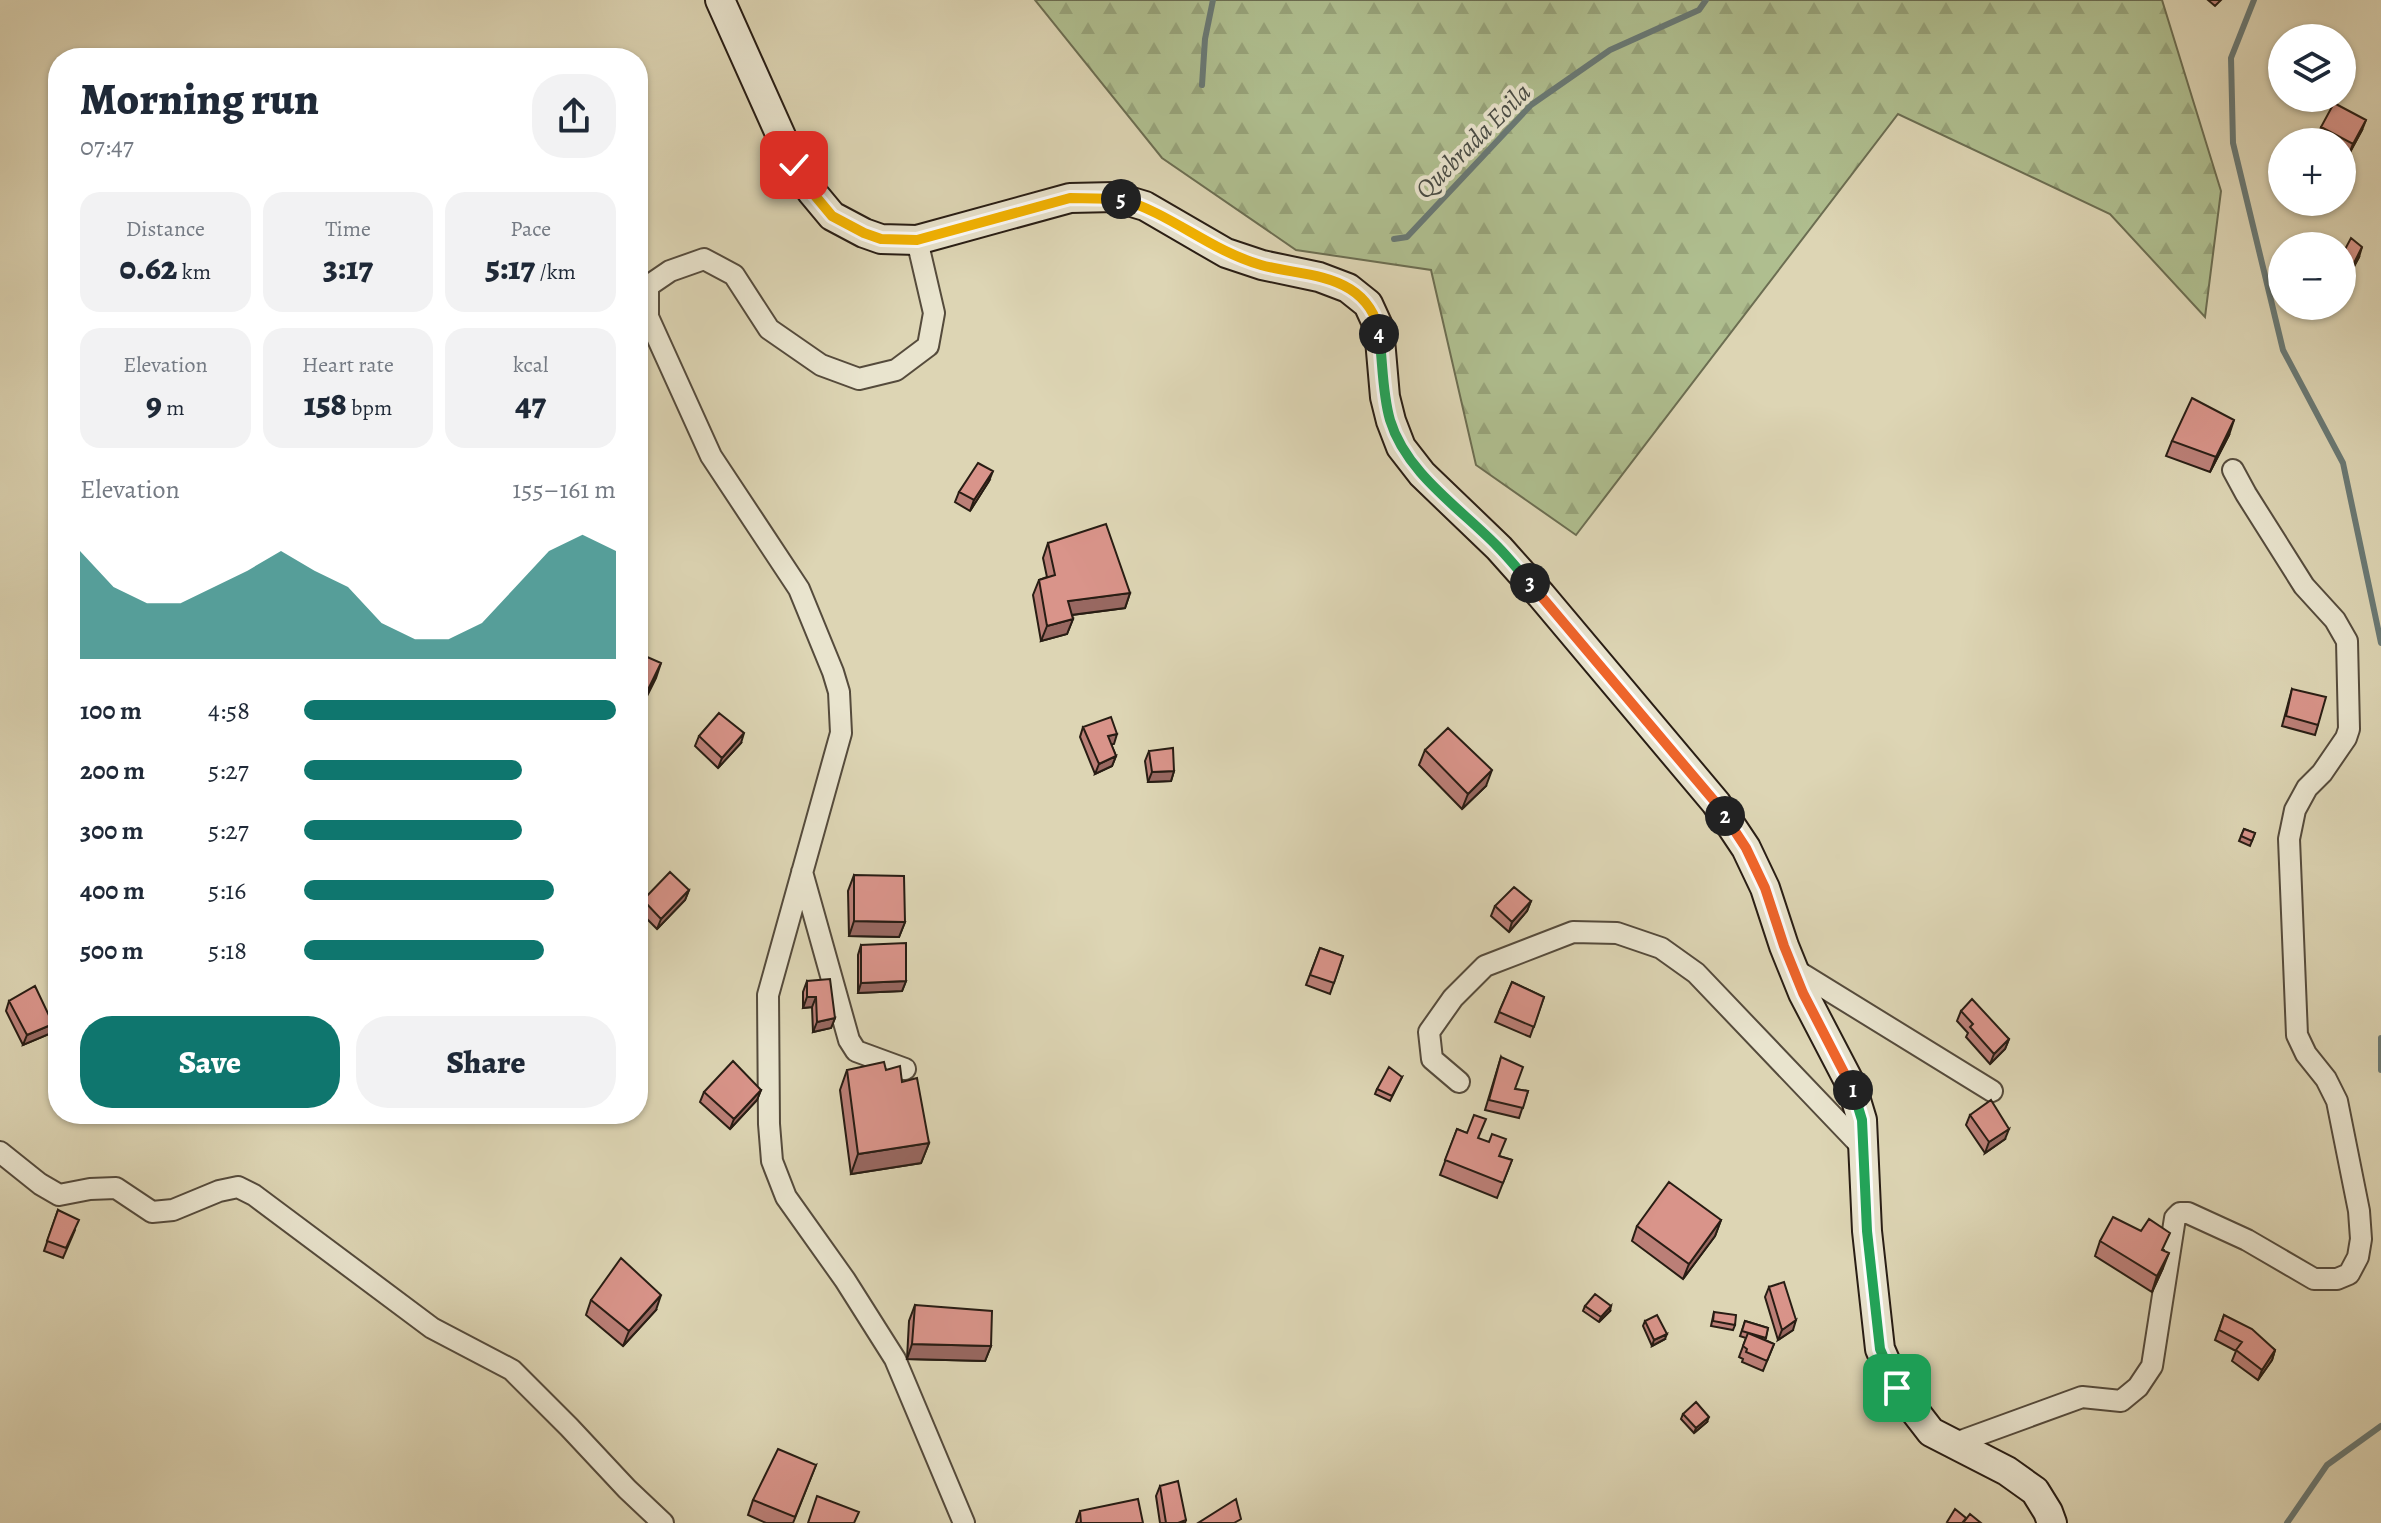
<!DOCTYPE html>
<html lang="en">
<head>
<meta charset="utf-8">
<style>
	:root { --surface:#fff; --page:#f2f2f3; --text:#1f2937; --muted:#747a83; --accent:#0f766e }
	body { margin:0; font-family:Alegreya,serif; background:var(--page); color:var(--text); height:100vh; display:flex; flex-direction:column; font-size:30px; white-space:nowrap }
	* { box-sizing:border-box; margin:0 }
	p { font-size:26px; color:var(--muted) }
	.icon { flex:none; width:44px; height:44px; fill:none; stroke:currentColor; stroke-width:2; stroke-linecap:round; stroke-linejoin:round }
	.map { position:relative; flex:1; overflow:hidden }
	.side { position:absolute; left:48px; top:48px; width:600px; height:1076px; display:flex; flex-direction:column; background:var(--surface); border-radius:32px; box-shadow:0 2px 6px #0004 }
	.side>* { flex:none }
	.tools { position:absolute; left:2268px; top:24px; display:grid; gap:16px }
	.tools a { display:grid; place-items:center; width:88px; height:88px; border-radius:50%; background:var(--surface); box-shadow:0 2px 6px #0004; font-size:40px }
	.pin { position:absolute; display:grid; place-items:center; width:68px; height:68px; color:#fff; margin:-34px; border-radius:16px; box-shadow:0 4px 12px #0006 }
	.km { position:absolute; width:40px; height:40px; margin:-20px; border-radius:50%; background:#222; color:#fff; font-size:22px; line-height:40px; text-align:center }
	.round { display:grid; place-items:center; flex:none; width:84px; height:84px; border-radius:32px; background:var(--page) }
	.overview { display:flex; align-items:center; justify-content:space-between; height:136px; padding:0 32px }
	h1 { font-size:44px; font-weight:800; line-height:60px }
	.metrics { display:grid; grid-template-columns:repeat(3,1fr); gap:12px; height:136px; padding:8px 32px }
	.metrics div { display:grid; align-content:center; border-radius:20px; background:var(--page); text-align:center }
	.metrics b { font-size:34px; font-weight:800 }
	.metrics small { font-size:22px; font-weight:400 }
	.metrics p { font-size:22px }
	.chart { height:224px; padding:16px 32px }
	.chart p { display:flex; justify-content:space-between }
	.chart svg { width:100%; height:144px; margin-top:8px; fill:var(--accent); opacity:.7 }
	.button { display:flex; gap:16px; margin-top:auto; padding:16px 32px }
	.button a { flex:1; height:92px; border-radius:32px; background:var(--accent); color:#fff; font-size:32px; font-weight:800; line-height:92px; text-align:center }
	.button a+a { background:var(--page); color:var(--text) }
	ul { padding:0 32px; list-style:none; font-size:26px }
	li { display:grid; grid-template-columns:128px 96px 1fr; align-items:center; height:60px }
	li i { height:20px; border-radius:10px; background:var(--accent) }
	.map>svg:first-child { display:block }
	.forest { fill:url(#forest-firs); stroke:#6c6e52; stroke-width:2 }
	.lines { fill:none; stroke-linecap:round; stroke-linejoin:round }
	.stream { stroke:#697975; stroke-width:6 }
	.minor-casing { stroke:#554b3c; stroke-width:24 }
	.secondary-casing { stroke:#281d14; stroke-width:32 }
	.minor { stroke:#e9e4ce; stroke-width:20 }
	.secondary { stroke:#e9e4ce; stroke-width:28 }
	.wall { fill:#bb7f77; stroke:#281d14; stroke-width:2 }
	.shaded-wall { fill:#986861; stroke:#281d14; stroke-width:2 }
	.building { fill:#d9948a; stroke:#281d14; stroke-width:2 }
	.split-1-casing { stroke:#fff; stroke-width:16 }
	.split-2-casing { stroke:#fff; stroke-width:16 }
	.split-3-casing { stroke:#fff; stroke-width:16 }
	.split-4-casing { stroke:#fff; stroke-width:16 }
	.split-5-casing { stroke:#fff; stroke-width:16 }
	.split-6-casing { stroke:#fff; stroke-width:16 }
	.split-1 { stroke:#22a559; stroke-width:10 }
	.split-2 { stroke:#f0652b; stroke-width:10 }
	.split-3 { stroke:#f0652b; stroke-width:10 }
	.split-4 { stroke:#22a559; stroke-width:10 }
	.split-5 { stroke:#f5b400; stroke-width:10 }
	.split-6 { stroke:#f5b400; stroke-width:10 }
	.labels { text-anchor:middle; dominant-baseline:central; stroke-width:8; stroke-linejoin:round; paint-order:stroke }
	.water-label { font-size:26px; font-style:italic; fill:#484b44; stroke:#e9e4ce }
</style>
</head>
<body>
<div class="map">
<svg width="2381" height="1523" viewBox="0 0 2381 1523">
	<defs>
		<pattern id="forest-firs" width="22" height="20" patternUnits="userSpaceOnUse" patternTransform="scale(2)"><rect width="22" height="20" fill="#afbe8f"/><path d="M5 1l3.5 6h-7zM16 11l3.5 6h-7z" fill="#97a37a"/></pattern>
	</defs>
	<rect width="100%" height="100%" fill="#ddd5b4"/>
	<filter id="stains"><feTurbulence type="fractalNoise" baseFrequency=".0025" numOctaves="4"/><feColorMatrix values="0 0 0 0 .2 0 0 0 0 .09 0 0 0 0 .02 0 0 0 .5 -.17"/></filter>
	<radialGradient id="worn" r=".72"><stop offset=".6" stop-color="#630" stop-opacity="0"/><stop offset="1" stop-color="#630" stop-opacity=".3"/></radialGradient>
	<path class="forest" d="M1035,0H2162L2221,191L2205,317L2110,214L1898,114L1576,535L1476,465L1431,270L1296,250L1162,158Z"/>
	<g class="lines">
		<path class="stream" d="M2254,0L2231,58L2233,143L2283,350L2343,463L2381,643
			M1202,85L1205,39L1213,0
			M1394,239L1407,237L1531,105L1610,50L1699,10L1706,0
			M2381,1038V1070
			M2287,1523L2327,1465L2381,1426"/>
		<g class="minor-casing">
			<path id="minor" d="M917,240L934,313L928,346L896,370L859,379L821,365L769,329L734,275L704,259L670,271L648,286V317L711,456L799,589L833,672L839,692L841,733L768,995L769,1124L772,1161L786,1197L845,1280L895,1359L964,1523
				M802,872L849,1040L856,1051L905,1069
				M1794,969L1992,1091
				M1459,1082L1432,1059L1429,1032L1453,998L1485,966L1573,932L1617,933L1661,948L1696,973L1864,1149
				M0,1152L40,1184L59,1195L90,1189L116,1188L152,1212L173,1210L219,1191L238,1187L254,1195L432,1328L512,1370L569,1427L627,1489L663,1523
				M1953,1444L2082,1397L2121,1401L2138,1387L2152,1366L2175,1218L2180,1213H2188L2247,1240L2314,1279H2337L2349,1274L2358,1257L2361,1239L2359,1211L2337,1101L2326,1079L2306,1054L2297,1035L2289,839L2295,810L2307,788L2322,773L2346,738L2349,729L2347,641L2335,620L2304,586L2246,494L2233,470"/>
		</g>
		<g class="secondary-casing">
			<path id="secondary" d="M720,0L794,165L812,192L832,216L864,233L881,239L917,240L1070,198L1115,197L1145,206L1226,253L1262,265L1319,277L1348,288L1368,304L1379,328L1385,397L1391,421L1401,447L1422,474L1499,548L1541,595L1716,803L1746,848L1765,888L1784,946L1803,993L1852,1087L1862,1120L1867,1231L1880,1349L1897,1388L1931,1432L2007,1471L2035,1491L2048,1512L2052,1523"/>
		</g>
		<use href="#minor" class="minor"/>
		<use href="#secondary" class="secondary"/>
	</g>
	<path class="wall" d="M2208,0H2221L2215,6Z
		M2321,127L2362,130L2349,154L2342,151V142H2326L2318,138Z
		M2342,255L2359,257L2342,289Z
		M2229,435L2210,472L2166,456L2172,441Z
		M989,481L970,511L955,502L959,492Z
		M1048,543L1130,593L1125,608L1072,615L1073,619L1067,634L1041,641L1033,595L1039,580L1047,577L1043,558Z
		M2292,689L2318,725L2315,735L2282,726Z
		M1083,727L1114,744H1111L1116,756L1112,766L1095,774L1080,737Z
		M699,736L741,743L718,768L695,746Z
		M1425,750L1486,786L1462,809L1419,765Z
		M1149,751L1174,771L1171,781L1148,782L1145,761Z
		M2244,829L2255,833L2250,846L2239,841Z
		M854,875L905,922L899,937L849,936L848,891Z
		M689,890L685,900L657,929L639,911L643,900Z
		M1531,901L1527,911L1509,932L1491,916L1495,906Z
		M861,945L906,981L902,991L858,993V955Z
		M1320,948L1343,956L1330,994L1306,985Z
		M807,981L835,1018L831,1028L813,1032L812,1007L803,1008V992Z
		M1512,982L1544,997L1530,1037L1495,1022Z
		M9,1001L49,1034L23,1045L6,1011Z
		M1961,1011L2009,1039L2005,1049L1990,1064L1966,1037L1968,1033L1957,1021Z
		M1501,1057L1515,1089L1528,1091L1519,1118L1485,1110Z
		M847,1070H886L902,1082L929,1143L921,1163L851,1174L840,1090Z
		M1402,1077L1390,1101L1375,1094L1377,1089Z
		M761,1090L757,1100L730,1129L700,1102L704,1092Z
		M1970,1115L2005,1139L1985,1153L1966,1125Z
		M1457,1129L1478,1138L1499,1156L1512,1160L1497,1198L1440,1175Z
		M58,1210L75,1230L63,1258L44,1251Z
		M1721,1220L1715,1236L1683,1279L1632,1241L1637,1226Z
		M2100,1241L2164,1250L2163,1268L2152,1292L2095,1256Z
		M1769,1287L1793,1330L1778,1340L1765,1297Z
		M591,1300L656,1310L623,1346L586,1315Z
		M915,1305L991,1346L985,1361L907,1359L909,1321Z
		M1585,1306L1610,1311L1599,1322L1583,1311Z
		M1714,1312L1735,1325L1733,1330L1711,1326Z
		M2224,1315L2275,1350L2272,1360L2258,1380L2232,1361L2236,1351L2215,1340Z
		M1645,1321L1665,1339L1652,1346L1643,1326Z
		M1745,1321L1768,1328L1765,1340L1774,1344L1763,1371L1742,1362L1743,1359L1739,1357L1746,1338L1740,1336Z
		M1683,1414L1707,1422L1694,1433L1681,1419Z
		M816,1465L793,1523H766L748,1515L753,1500Z
		M1160,1486L1186,1520L1185,1523H1160L1156,1496Z
		M1080,1511L1143,1523H1076Z"/>
	<path class="shaded-wall" d="M2366,120L2362,130L2349,154L2353,144Z
		M2362,247L2359,257L2342,289L2346,279Z
		M2234,420L2229,435L2210,472L2216,457Z
		M993,471L989,481L970,511L974,500Z
		M1130,593L1125,608L1063,616L1068,601Z
		M1073,619L1067,634L1041,641L1047,626Z
		M661,663L656,678L638,714V710Z
		M744,733L741,743L718,768L722,758Z
		M1117,734L1114,744L1104,746L1108,736Z
		M1116,756L1112,766L1095,774L1099,764Z
		M1492,770L1486,786L1462,809L1468,794Z
		M1174,771L1171,781L1148,782L1152,772Z
		M689,890L685,900L657,929L661,919Z
		M1531,901L1527,911L1509,932L1512,922Z
		M854,921L905,922L899,937L849,936Z
		M906,981L902,991L858,993L861,983Z
		M807,997H816L812,1007L803,1008Z
		M835,1018L831,1028L813,1032L817,1022Z
		M53,1024L49,1034L23,1045L27,1035Z
		M2009,1039L2005,1049L1990,1064L1994,1054Z
		M761,1090L757,1100L730,1129L734,1119Z
		M2009,1129L2005,1139L1985,1153L1989,1142Z
		M929,1143L921,1163L851,1174L858,1154Z
		M1721,1220L1715,1236L1683,1279L1689,1264Z
		M2169,1253L2163,1268L2152,1292L2157,1276Z
		M661,1295L656,1310L623,1346L629,1331Z
		M1611,1306L1610,1311L1599,1322L1601,1317Z
		M1796,1320L1793,1330L1778,1340L1782,1330Z
		M1667,1334L1665,1339L1652,1346L1654,1340Z
		M912,1344L991,1346L985,1361L907,1359Z
		M2275,1350L2272,1360L2258,1380L2262,1370Z
		M1709,1417L1707,1422L1694,1433L1696,1428Z"/>
	<path class="building" d="M2334,103L2366,120L2353,144L2321,127Z
		M2351,238L2362,247L2346,279L2342,277V255Z
		M2192,398L2234,420L2216,457L2172,441Z
		M978,463L993,471L974,500L959,492Z
		M1106,524L1130,593L1068,601L1073,619L1047,626L1039,580L1055,575L1048,543Z
		M638,653L661,663L638,710Z
		M2292,689L2326,697L2318,725L2286,716Z
		M719,713L744,733L722,758L699,736Z
		M1111,717L1117,734L1108,736L1116,756L1099,764L1083,727Z
		M1448,728L1492,770L1468,794L1425,750Z
		M1173,748L1174,771L1152,772L1149,751Z
		M2244,829L2255,833L2252,841L2241,836Z
		M670,872L689,890L661,919L643,900Z
		M854,875L904,876L905,922L854,921Z
		M1514,887L1531,901L1512,922L1495,906Z
		M906,943V981L861,983V945Z
		M1320,948L1343,956L1334,983L1310,975Z
		M830,979L835,1018L817,1022L816,997H807V981Z
		M1512,982L1544,997L1534,1027L1499,1012Z
		M35,986L53,1024L27,1035L9,1001Z
		M1972,999L2009,1039L1994,1054L1970,1027L1973,1024L1961,1011Z
		M1501,1057L1523,1067L1515,1089L1528,1091L1523,1108L1489,1100Z
		M733,1061L761,1090L734,1119L704,1092Z
		M884,1062L886,1070L900,1066L902,1082L917,1078L929,1143L858,1154L847,1070Z
		M1389,1067L1402,1077L1392,1096L1377,1089Z
		M1991,1100L2009,1129L1989,1142L1970,1115Z
		M1474,1115L1486,1119L1478,1138L1489,1142L1492,1134L1506,1139L1499,1156L1512,1160L1503,1183L1445,1160L1457,1129L1467,1133Z
		M1669,1182L1721,1220L1689,1264L1637,1226Z
		M58,1210L79,1220L66,1248L47,1241Z
		M2113,1217L2141,1231L2149,1219L2170,1233L2162,1250L2169,1253L2157,1276L2100,1241Z
		M621,1258L661,1295L629,1331L591,1300Z
		M1784,1282L1796,1320L1782,1330L1769,1287Z
		M1595,1294L1611,1306L1601,1317L1585,1306Z
		M915,1305L992,1311L991,1346L912,1344Z
		M1714,1312L1736,1315L1735,1325L1713,1321Z
		M1657,1315L1667,1334L1654,1340L1645,1321Z
		M2224,1315L2252,1329L2275,1350L2262,1370L2236,1350L2242,1342L2219,1330Z
		M1745,1321L1768,1328L1766,1338L1742,1331Z
		M1748,1333L1774,1344L1767,1361L1746,1352L1747,1349L1743,1346Z
		M1696,1402L1709,1417L1696,1428L1683,1414Z
		M778,1449L816,1465L795,1517L753,1500Z
		M1178,1481L1186,1520L1178,1523H1166L1160,1486Z
		M817,1496L859,1512L854,1523H808Z
		M1138,1499L1143,1523H1081L1080,1511Z
		M1236,1499L1241,1519L1234,1523H1198Z
		M1955,1509L1966,1518L1962,1523H1949L1947,1522Z
		M1970,1514L1981,1523H1963Z"/>
	<g class="lines">
		<g class="split-1-casing">
			<path id="split-1" d="M1853,1090L1862,1120L1867,1231L1880,1349L1897,1388"/>
		</g>
		<g class="split-2-casing">
			<path id="split-2" d="M1725,816L1746,848L1765,888L1784,946L1803,993L1853,1090"/>
		</g>
		<g class="split-3-casing">
			<path id="split-3" d="M1530,583L1716,803L1725,816"/>
		</g>
		<g class="split-4-casing">
			<path id="split-4" d="M1379,334C1383,363 1382,392 1390,420C1406,473 1460,508 1497,546C1509,558 1519,571 1530,583"/>
		</g>
		<g class="split-5-casing">
			<path id="split-5" d="M1121,199C1172,214 1209,250 1261,265C1289,273 1325,273 1350,289C1366,299 1377,315 1379,334"/>
		</g>
		<g class="split-6-casing">
			<path id="split-6" d="M794,165L812,192L832,216L864,233L881,239L917,240L1070,198L1121,199"/>
		</g>
		<use href="#split-1" class="split-1"/>
		<use href="#split-2" class="split-2"/>
		<use href="#split-3" class="split-3"/>
		<use href="#split-4" class="split-4"/>
		<use href="#split-5" class="split-5"/>
		<use href="#split-6" class="split-6"/>
	</g>
	<g class="labels">
		<g class="water-label">
			<text transform="translate(1473 141) rotate(-45)">Quebrada Eoila</text>
		</g>
	</g>
	<rect width="100%" height="100%" filter="url(#stains)"/>
	<rect width="100%" height="100%" fill="url(#worn)"/>
</svg>
<div class="tools">
<a><svg class="icon" aria-label="layers" viewBox="0 0 24 24"><path d="M12 4l9 5-9 5-9-5zM3 14l9 5 9-5"/></svg></a>
<a>+</a>
<a>−</a>
</div>
<div class="pin" style="left:1897px;top:1388px;background:#1e9e55"><svg class="icon" aria-label="arrive" viewBox="0 0 24 24"><path d="M6 21V4h12l-3 4 3 4H6"/></svg></div>
<div class="pin" style="left:794px;top:165px;background:#d93025"><svg class="icon" aria-label="check" viewBox="0 0 24 24"><path d="M5 12l5 5 9-10"/></svg></div>
<b class="km" style="left:1853px;top:1090px">1</b>
<b class="km" style="left:1725px;top:816px">2</b>
<b class="km" style="left:1530px;top:583px">3</b>
<b class="km" style="left:1379px;top:334px">4</b>
<b class="km" style="left:1121px;top:199px">5</b>
<section class="side">
<div class="overview"><div><h1>Morning run</h1><p>07:47</p></div><a class="round"><svg class="icon" aria-label="share" viewBox="0 0 24 24"><path d="M12 15V3M7 8l5-5 5 5M5 13v7h14v-7"/></svg></a></div>
<div class="metrics">
<div><p>Distance</p><b>0.62<small> km</small></b></div>
<div><p>Time</p><b>3:17</b></div>
<div><p>Pace</p><b>5:17<small> /km</small></b></div>
</div>
<div class="metrics">
<div><p>Elevation</p><b>9<small> m</small></b></div>
<div><p>Heart rate</p><b>158<small> bpm</small></b></div>
<div><p>kcal</p><b>47</b></div>
</div>
<div class="chart"><p><span>Elevation</span>155–161 m</p>
<svg viewBox="0 0 160 44" preserveAspectRatio="none"><path d="M0 44V11L10 22L20 27L30 27L40 22L50 17L60 11L70 17L80 22L90 33L100 38L110 38L120 33L130 22L140 11L150 6L160 11V44z"/></svg>
</div>
<ul>
<li><b>100 m</b>4:58<i style="width:100%"></i></li>
<li><b>200 m</b>5:27<i style="width:70%"></i></li>
<li><b>300 m</b>5:27<i style="width:70%"></i></li>
<li><b>400 m</b>5:16<i style="width:80%"></i></li>
<li><b>500 m</b>5:18<i style="width:77%"></i></li>
</ul>
<div class="button"><a>Save</a><a>Share</a></div>
</section>
</div>
</body>
</html>
